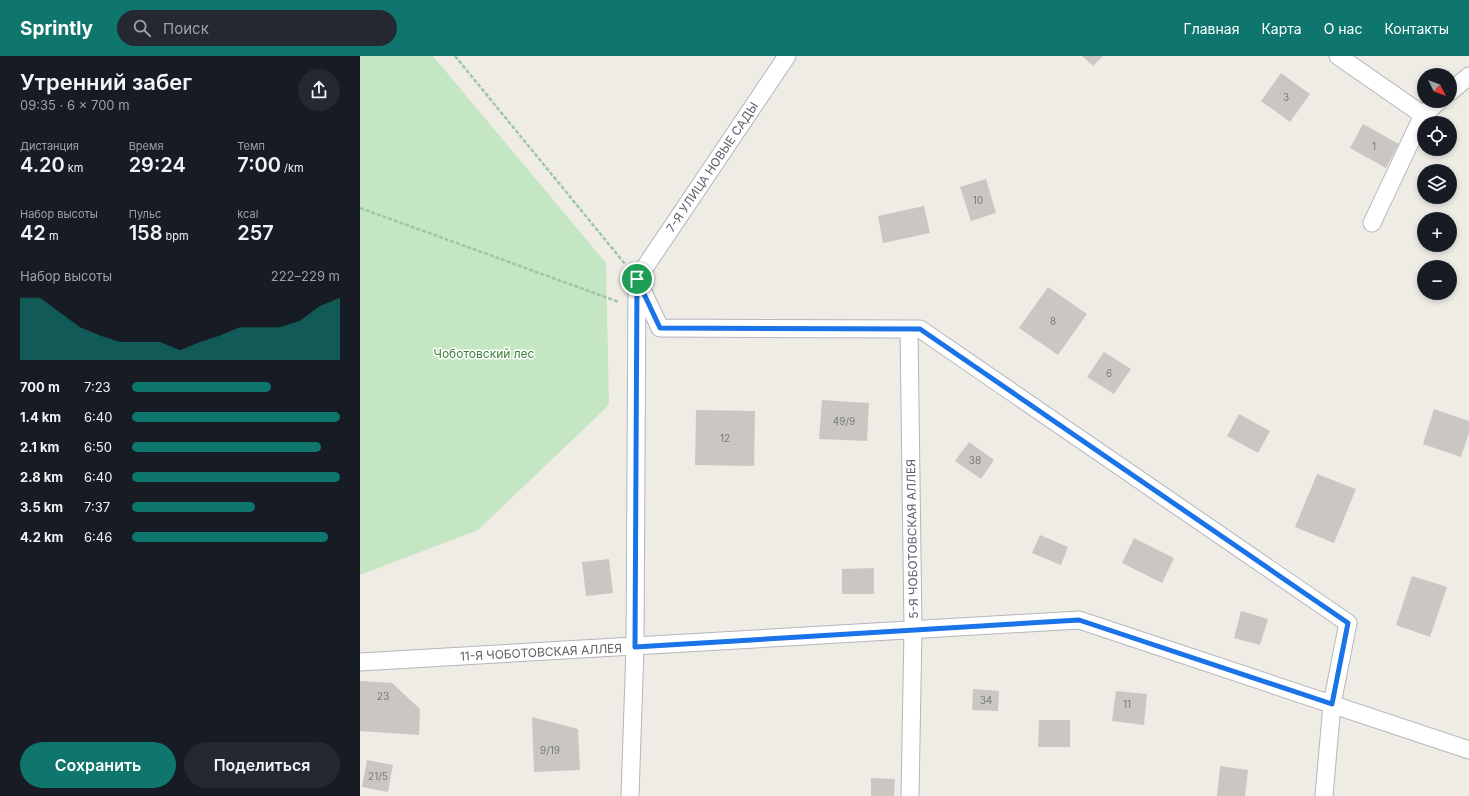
<!DOCTYPE html>
<html lang="ru">
<head>
<meta charset="utf-8">
<style>
	:root { --surface:#171b24; --page:#242831; --text:#f1f3f6; --muted:#9ea1a6; --accent:#0f766e }
	body { margin:0; font-family:Inter,sans-serif; background:var(--page); color:var(--text); height:100vh; display:flex; flex-direction:column; font-size:15px; white-space:nowrap }
	* { box-sizing:border-box; margin:0 }
	p { font-size:13px; color:var(--muted) }
	.icon { flex:none; width:22px; height:22px; fill:none; stroke:currentColor; stroke-width:2; stroke-linecap:round; stroke-linejoin:round }
	.map { position:relative; flex:1; overflow:hidden }
	.panel { display:flex; flex-direction:column; background:var(--surface); width:360px }
	.panel>* { flex:none }
	.needle { width:26px; rotate:132deg }
	.fabs { position:absolute; left:1057px; top:12px; display:grid; gap:8px }
	.fabs a { display:grid; place-items:center; width:40px; height:40px; border-radius:50%; background:var(--surface); box-shadow:0 2px 6px #0003; font-size:20px }
	.pin { position:absolute; display:grid; place-items:center; width:34px; height:34px; color:#fff; margin:-17px; border:2px solid #fff; border-radius:50%; box-shadow:0 1px 4px #0007 }
	.round { display:grid; place-items:center; flex:none; width:42px; height:42px; border-radius:21px; background:var(--page) }
	.overview { display:flex; align-items:center; justify-content:space-between; height:68px; padding:0 20px }
	h1 { font-size:22px; font-weight:600; line-height:30px }
	.stats { display:grid; grid-template-columns:repeat(3,1fr); gap:6px; height:68px; padding:4px 20px }
	.stats div { display:grid; align-content:center }
	.stats b { font-size:20px; font-weight:600 }
	.stats small { font-size:11px; font-weight:400 }
	.stats p { font-size:11px }
	.chart { height:112px; padding:8px 20px }
	.chart p { display:flex; justify-content:space-between }
	.chart svg { width:100%; height:72px; margin-top:4px; fill:var(--accent); opacity:.7 }
	.button { display:flex; gap:8px; margin-top:auto; padding:8px 20px }
	.button a { flex:1; height:46px; border-radius:24px; background:var(--accent); color:#fff; font-size:16px; font-weight:600; line-height:46px; text-align:center }
	.button a+a { background:var(--page); color:var(--text) }
	ul { padding:0 20px; list-style:none; font-size:13px }
	li { display:grid; grid-template-columns:64px 48px 1fr; align-items:center; height:30px }
	li i { height:10px; border-radius:5px; background:var(--accent) }
	header { display:flex; align-items:center; gap:24px; box-sizing:border-box; height:56px; padding:0 20px; background:var(--accent); color:#fff }
	header strong { font-size:19px }
	nav { display:flex; gap:22px; margin-inline-start:auto; font-size:14px }
	.search { width:280px; height:36px; background:var(--page); display:flex; align-items:center; gap:10px; box-sizing:border-box; padding:0 14px; border-radius:22px; color:var(--muted); font-size:15px }
	main { display:flex; flex:1; min-height:0 }
	.map>svg:first-child { display:block }
	.green { fill:#c5e6c3 }
	.building { fill:#cac7c3 }
	.lines { fill:none; stroke-linecap:round; stroke-linejoin:round }
	.street-casing { stroke:#b3b6ba; stroke-width:19 }
	.path { stroke:#9cc7a6; stroke-width:2.5; stroke-dasharray:4 2; stroke-linecap:butt }
	.street { stroke:#fff; stroke-width:17 }
	.route-casing { stroke:#fff; stroke-width:8 }
	.route { stroke:#1a73e8; stroke-width:5 }
	.labels { text-anchor:middle; dominant-baseline:central; stroke-width:3; stroke-linejoin:round; paint-order:stroke }
	.number-label { font-size:10px; fill:#787a7d }
	.street-label { font-size:12px; fill:#5d6166; stroke:#fff }
	.park-label { font-size:12px; fill:#388336; stroke:#fff }
</style>
</head>
<body>
<header>
<strong>Sprintly</strong>
<div class="search"><svg class="icon" aria-label="search" viewBox="0 0 24 24"><circle cx="10" cy="10" r="6"/><path d="M15 15l6 6"/></svg>Поиск</div>
<nav><a>Главная</a><a>Карта</a><a>О нас</a><a>Контакты</a></nav>
</header>
<main>
<section class="panel">
<div class="overview"><div><h1>Утренний забег</h1><p>09:35 · 6 × 700 m</p></div><a class="round"><svg class="icon" aria-label="share" viewBox="0 0 24 24"><path d="M12 15V3M7 8l5-5 5 5M5 13v7h14v-7"/></svg></a></div>
<div class="stats">
<div><p>Дистанция</p><b>4.20<small> km</small></b></div>
<div><p>Время</p><b>29:24</b></div>
<div><p>Темп</p><b>7:00<small> /km</small></b></div>
</div>
<div class="stats">
<div><p>Набор высоты</p><b>42<small> m</small></b></div>
<div><p>Пульс</p><b>158<small> bpm</small></b></div>
<div><p>kcal</p><b>257</b></div>
</div>
<div class="chart"><p><span>Набор высоты</span>222–229 m</p>
<svg viewBox="0 0 160 44" preserveAspectRatio="none"><path d="M0 44V6L10 6L20 15L30 24L40 29L50 33L60 33L70 33L80 38L90 33L100 29L110 24L120 24L130 24L140 20L150 11L160 6V44z"/></svg>
</div>
<ul>
<li><b>700 m</b>7:23<i style="width:67%"></i></li>
<li><b>1.4 km</b>6:40<i style="width:100%"></i></li>
<li><b>2.1 km</b>6:50<i style="width:91%"></i></li>
<li><b>2.8 km</b>6:40<i style="width:100%"></i></li>
<li><b>3.5 km</b>7:37<i style="width:59%"></i></li>
<li><b>4.2 km</b>6:46<i style="width:94%"></i></li>
</ul>
<div class="button"><a>Сохранить</a><a>Поделиться</a></div>
</section>
<div class="map">
<svg width="1109" height="740" viewBox="0 0 1109 740">
	<rect width="100%" height="100%" fill="#efece6"/>
	<path class="green" d="M0,0H73L246,207L249,349L118,474L0,519Z"/>
	<path class="building" d="M722,0H743L733,10Z
		M921,17L950,38L930,66L901,45Z
		M1003,68L1039,88L1026,112L990,92Z
		M626,123L636,157L611,165L600,131Z
		M564,150L570,177L523,187L518,160Z
		M688,231L727,258L698,299L659,272Z
		M744,296L771,313L754,338L727,321Z
		M462,344L509,347L507,385L459,383Z
		M1074,353L1109,365V377L1101,401L1063,388Z
		M336,354L395,355L394,410L335,409Z
		M879,358L910,375L898,397L867,380Z
		M609,386L634,404L621,423L595,405Z
		M957,418L996,433L974,487L935,471Z
		M680,479L708,491L701,509L672,497Z
		M774,482L814,502L802,527L762,507Z
		M249,503L253,537L226,540L222,506Z
		M514,512V538H482V513Z
		M1052,520L1087,531L1070,581L1036,569Z
		M881,555L908,563L900,589L874,582Z
		M0,625L32,627L60,653L59,679L0,675Z
		M613,633L639,635L638,655L612,654Z
		M756,635L787,638L784,669L752,665Z
		M172,661L218,673L220,714L174,716Z
		M679,664H710V691H678Z
		M7,704L33,709L28,736L2,731Z
		M860,710L888,714L885,740H857Z
		M511,722L535,723L534,740H511Z"/>
	<g class="lines">
		<g class="street-casing">
			<path id="street" d="M978,0L1063,59
				M1090,36L1109,20
				M1012,167L1063,59L1079,45
				M277,223L300,272L560,273L988,567L972,648L964,740
				M277,223L427,0
				M549,273L553,573L550,740
				M0,606L719,564L1109,694
				M270,740L275,591L277,227"/>
		</g>
		<path class="path" d="M95,0L265,208
			M0,152L259,246"/>
		<use href="#street" class="street"/>
	</g>
	<g class="lines">
		<g class="route-casing">
			<path id="route" d="M277,223L300,272L560,273L988,567L972,648L719,564L275,591Z"/>
		</g>
		<use href="#route" class="route"/>
	</g>
	<g class="labels">
		<g class="number-label">
			<text x="926" y="41">3</text>
			<text x="1014" y="90">1</text>
			<text x="618" y="144">10</text>
			<text x="693" y="265">8</text>
			<text x="749" y="317">6</text>
			<text x="484" y="365">49/9</text>
			<text x="365" y="382">12</text>
			<text x="615" y="404">38</text>
			<text x="23" y="640">23</text>
			<text x="626" y="644">34</text>
			<text x="767" y="648">11</text>
			<text x="190" y="694">9/19</text>
			<text x="18" y="720">21/5</text>
		</g>
		<g class="street-label">
			<text transform="translate(352 111) rotate(-56)">7-Я УЛИЦА НОВЫЕ САДЫ</text>
			<text transform="translate(552 483) rotate(-91)">5-Я ЧОБОТОВСКАЯ АЛЛЕЯ</text>
			<text transform="translate(181 596) rotate(-3)">11-Я ЧОБОТОВСКАЯ АЛЛЕЯ</text>
		</g>
		<g class="park-label">
			<text x="124" y="297">Чоботовский лес</text>
		</g>
	</g>
</svg>
<div class="fabs">
<a><svg class="needle" viewBox="-14 -14 28 28"><path d="M0-13l5 13h-10z" fill="#e53935"/><path d="M0 13l5-13h-10z" fill="#9ea1a6"/></svg></a>
<a><svg class="icon" aria-label="locate" viewBox="0 0 24 24"><circle cx="12" cy="12" r="6"/><path d="M12 2v4M12 18v4M2 12h4M18 12h4"/></svg></a>
<a><svg class="icon" aria-label="layers" viewBox="0 0 24 24"><path d="M12 4l9 5-9 5-9-5zM3 14l9 5 9-5"/></svg></a>
<a>+</a>
<a>−</a>
</div>
<div class="pin" style="left:277px;top:223px;background:#1e9e55"><svg class="icon" aria-label="arrive" viewBox="0 0 24 24"><path d="M6 21V4h12l-3 4 3 4H6"/></svg></div>
</div>
</main>
</body>
</html>
